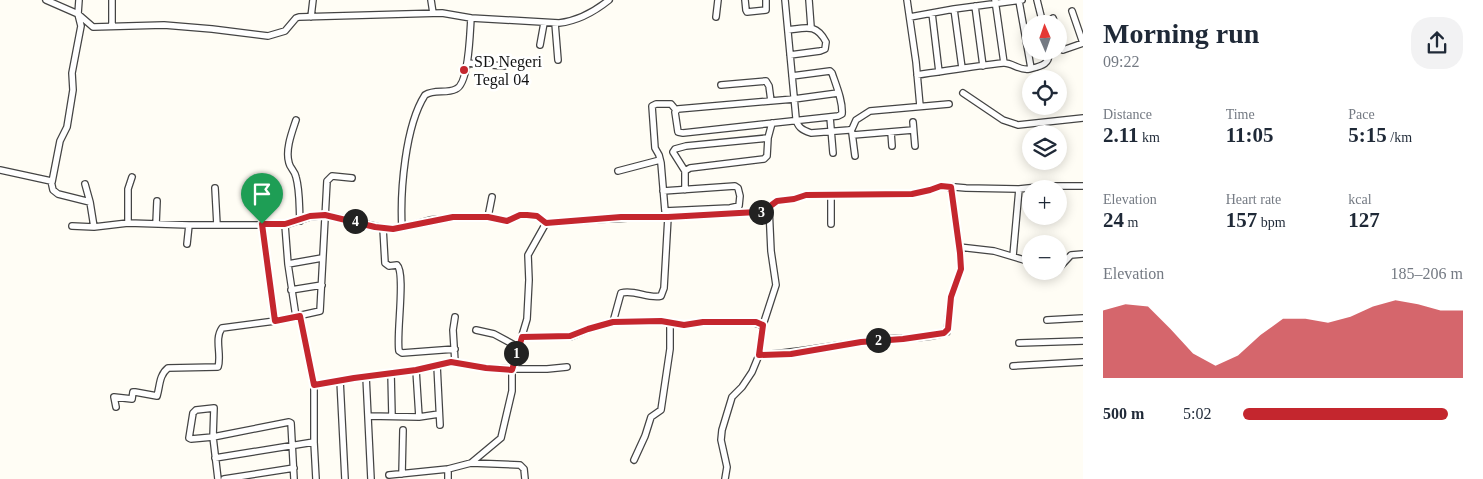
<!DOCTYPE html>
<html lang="en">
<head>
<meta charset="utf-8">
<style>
	:root { --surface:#fff; --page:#f2f2f3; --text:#1f2937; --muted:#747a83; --accent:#c4262e }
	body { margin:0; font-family:"Times New Roman",serif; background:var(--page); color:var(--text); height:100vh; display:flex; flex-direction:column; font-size:19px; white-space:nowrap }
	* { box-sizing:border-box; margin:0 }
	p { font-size:16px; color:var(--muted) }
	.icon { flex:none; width:28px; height:28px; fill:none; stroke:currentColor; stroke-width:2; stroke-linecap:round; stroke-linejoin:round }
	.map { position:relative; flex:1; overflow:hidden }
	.details { display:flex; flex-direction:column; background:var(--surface); width:400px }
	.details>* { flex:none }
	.needle { width:32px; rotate:358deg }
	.buttons { position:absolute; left:1022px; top:15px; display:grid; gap:10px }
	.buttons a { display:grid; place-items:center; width:45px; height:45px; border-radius:50%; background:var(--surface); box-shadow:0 2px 12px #0003; font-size:25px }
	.pin { position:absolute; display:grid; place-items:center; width:42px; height:42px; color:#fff; margin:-51px -21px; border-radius:50% 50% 50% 0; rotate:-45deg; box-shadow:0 0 5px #0007 }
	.pin .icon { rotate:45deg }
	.km { position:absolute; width:25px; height:25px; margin:-12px; border-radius:50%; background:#222; color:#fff; font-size:14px; line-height:25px; text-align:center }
	.round { display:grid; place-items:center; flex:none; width:52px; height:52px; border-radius:20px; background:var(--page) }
	.summary { display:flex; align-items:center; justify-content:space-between; height:85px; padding:0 20px }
	h1 { font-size:28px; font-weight:800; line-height:38px }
	.figures { display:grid; grid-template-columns:repeat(3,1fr); gap:8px; height:85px; padding:5px 20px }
	.figures div { display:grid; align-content:center }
	.figures b { font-size:21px; font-weight:800 }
	.figures small { font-size:14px; font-weight:400 }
	.figures p { font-size:14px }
	.chart { height:140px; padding:10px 20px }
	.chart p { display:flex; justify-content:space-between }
	.chart svg { width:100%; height:90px; margin-top:5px; fill:var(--accent); opacity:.7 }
	ul { padding:0 20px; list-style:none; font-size:16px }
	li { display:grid; grid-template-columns:80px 60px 1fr; align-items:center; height:38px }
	li i { height:12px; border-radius:6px; background:var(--accent) }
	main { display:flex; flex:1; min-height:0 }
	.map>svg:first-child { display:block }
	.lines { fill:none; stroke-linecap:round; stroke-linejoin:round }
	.minor-casing { stroke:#444; stroke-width:8 }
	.minor { stroke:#fff; stroke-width:5.5 }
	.route-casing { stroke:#fff; stroke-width:10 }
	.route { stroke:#c4262e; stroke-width:6 }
	.poi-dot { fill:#c4262e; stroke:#fff; stroke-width:2 }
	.labels { text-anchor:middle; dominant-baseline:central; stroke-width:5; stroke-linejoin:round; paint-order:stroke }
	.poi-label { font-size:16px; fill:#111; stroke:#fff; text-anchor:start }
</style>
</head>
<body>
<main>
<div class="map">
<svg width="1083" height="479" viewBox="0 0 1083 479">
	<rect width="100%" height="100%" fill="#fffdf5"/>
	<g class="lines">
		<g class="minor-casing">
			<path id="minor" d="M46,0L78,14L93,27L164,25L212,29L268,36L285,31L296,18L299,17L442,13L471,18
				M431,0L433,13
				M745,0L746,10L747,12L766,10V0
				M785,0L796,118C797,127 802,130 811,133L849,130L852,129L856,120L870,111L949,104
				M809,0L811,27
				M907,0L916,62L920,106
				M995,0L1004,63
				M1037,0L1043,24
				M1019,1L1031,68
				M975,6L983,66
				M954,9L962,68
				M1072,11L1083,43
				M932,13L939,72
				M311,17L313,0
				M716,17L718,0
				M910,17L954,9L1022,0
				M1053,18L1055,24
				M555,23L558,60
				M112,26V0
				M788,30C806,28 816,23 826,42L825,49L820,51L790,55
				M1059,36L1063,50L1083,43
				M540,45L544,23
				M467,63L504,66
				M917,75C946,71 974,66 1003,63C1012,62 1019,71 1029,69C1041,66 1050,65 1049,51
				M792,76L830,71L832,73C836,85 843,101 842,114L838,116L683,133L678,132L675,112L678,109L794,99L838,93
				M721,85L766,81L769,86L771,101
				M963,93L1003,120L1018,125L1083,118
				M830,117L833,153
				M296,120C292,132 285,150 289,163C290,168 295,171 296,177C300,191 299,206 300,221
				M913,122L915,146
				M891,132L892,146
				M852,133L855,156
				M853,135L913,130
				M0,170L51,181L53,190L58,194L90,202L94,227
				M618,171L660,160
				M685,171L673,152L675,149L686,146L768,138
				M52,182L60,141L67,127L73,90L72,73L81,26L78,14L79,0
				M85,184L90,202
				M215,188L217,225
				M685,190V171L690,168L764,159L767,156L768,138L772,123
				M663,191L735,186L738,188L740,196L739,206L730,208L665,211L661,163L659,155L655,148L652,106L656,104H671L676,110
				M831,194V224
				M488,217L492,197
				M128,223V189L132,177
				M546,223C617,217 687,216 757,212L765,210L777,201L794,199L806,195L912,194L943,186L966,188L1019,189L1048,186H1083
				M156,224L157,201
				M262,224L275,321
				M285,225L288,264L296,317
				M72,226L94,227L128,223L189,225H285L310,217L325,215L383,228H402
				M383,228L385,263L389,266L397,265C406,273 396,334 399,351L402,353L455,349
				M187,244L189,225
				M959,247L994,251L1031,262
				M1013,256L1019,189
				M288,264L322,258
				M1059,268L1071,255L1083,254
				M291,290L322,285
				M300,316L314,385V442L316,479
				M1047,320L1083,318
				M613,322L621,293C634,289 648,299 661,296L664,288L668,217
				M763,325L776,285L771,251L769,207
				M476,330L494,334L518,347
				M522,337H570L589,329L613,322L661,321L684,325L703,322H751L763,325L759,355L752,372L742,387L732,397L722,430L721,440L727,467L725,479
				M1019,343L1083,341
				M759,355C799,353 838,344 878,340C900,337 926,340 947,332L951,297L961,269L960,253L951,187
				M455,362L453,330L455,317
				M437,365L440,425
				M1013,366L1083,362
				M416,370L419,417
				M391,373L392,416
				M366,376L371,479
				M340,380L345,479
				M314,385L354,378L416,370L451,362L486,368L512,369H547L567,367
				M116,407L114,397L132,399L133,392H135L157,396C160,386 159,375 168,368L218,367C222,355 214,339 222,328L275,321L320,311L327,181L332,176L352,178
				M368,416L419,417L439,414
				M215,458L314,442
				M634,460L645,436L651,417L661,410L670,349V324
				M471,463L520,465L524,469L525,479
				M402,474L403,430
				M389,475L448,469
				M218,479L213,437L214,408L196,410L193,413L189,438L191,439L213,437L289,422L291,423L294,479
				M224,479L294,468
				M448,479V469L471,463L501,438L512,391V369L527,319L529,280L528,255L546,223L537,216L527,215H520L507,221L488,217H460L430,220L402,228C400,192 405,126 425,95C435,89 446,94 456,89C469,84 470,32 471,18L559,23C578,21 594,12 609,0"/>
		</g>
		<use href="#minor" class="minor"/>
	</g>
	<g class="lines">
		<g class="route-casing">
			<path id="route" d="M941,186L951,187L960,253L961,269L951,297L948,329L944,333L903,339L861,342L791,354L759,355L763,325L756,322H703L684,325L661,321L613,322L588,329L570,336L522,337L512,370L486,368L451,362L416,370L354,378L314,385L300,316L275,321L262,224H285L310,216L325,215L375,227L393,229L453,217H488L507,221L520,215H527L537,216L546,223L621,217H668L757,212L765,210L777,201L794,199L806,195L912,194L930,190Z"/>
		</g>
		<use href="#route" class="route"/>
	</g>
	<circle class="poi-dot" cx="464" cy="70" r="5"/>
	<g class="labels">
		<g class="poi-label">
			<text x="474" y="61">SD Negeri<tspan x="474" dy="18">Tegal 04</tspan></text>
		</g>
	</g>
</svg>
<div class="buttons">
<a><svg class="needle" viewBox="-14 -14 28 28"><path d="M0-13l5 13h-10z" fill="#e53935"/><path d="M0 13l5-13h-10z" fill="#747a83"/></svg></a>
<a><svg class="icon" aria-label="locate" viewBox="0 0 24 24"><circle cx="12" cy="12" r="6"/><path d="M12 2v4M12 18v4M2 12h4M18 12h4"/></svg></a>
<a><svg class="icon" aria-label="layers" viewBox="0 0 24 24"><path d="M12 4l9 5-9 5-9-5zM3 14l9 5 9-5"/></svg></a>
<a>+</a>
<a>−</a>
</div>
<div class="pin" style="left:262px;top:224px;background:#1e9e55"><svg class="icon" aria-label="arrive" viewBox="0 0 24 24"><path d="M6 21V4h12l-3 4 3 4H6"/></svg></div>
<b class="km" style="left:516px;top:353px">1</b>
<b class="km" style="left:878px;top:340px">2</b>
<b class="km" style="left:761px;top:212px">3</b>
<b class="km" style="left:355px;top:221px">4</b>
</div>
<section class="details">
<div class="summary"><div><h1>Morning run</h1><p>09:22</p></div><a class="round"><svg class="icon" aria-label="share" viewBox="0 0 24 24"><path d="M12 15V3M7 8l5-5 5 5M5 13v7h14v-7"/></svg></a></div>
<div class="figures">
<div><p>Distance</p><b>2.11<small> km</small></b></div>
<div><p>Time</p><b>11:05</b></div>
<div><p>Pace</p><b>5:15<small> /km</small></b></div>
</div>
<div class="figures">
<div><p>Elevation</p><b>24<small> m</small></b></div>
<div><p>Heart rate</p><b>157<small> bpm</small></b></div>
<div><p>kcal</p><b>127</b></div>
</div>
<div class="chart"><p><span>Elevation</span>185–206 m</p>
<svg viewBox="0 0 160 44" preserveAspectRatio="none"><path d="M0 44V11L10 8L20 9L30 20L40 32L50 38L60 33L70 23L80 15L90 15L100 17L110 14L120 9L130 6L140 8L150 11L160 11V44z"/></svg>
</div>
<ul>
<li><b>500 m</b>5:02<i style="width:93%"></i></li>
</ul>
</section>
</main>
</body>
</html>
